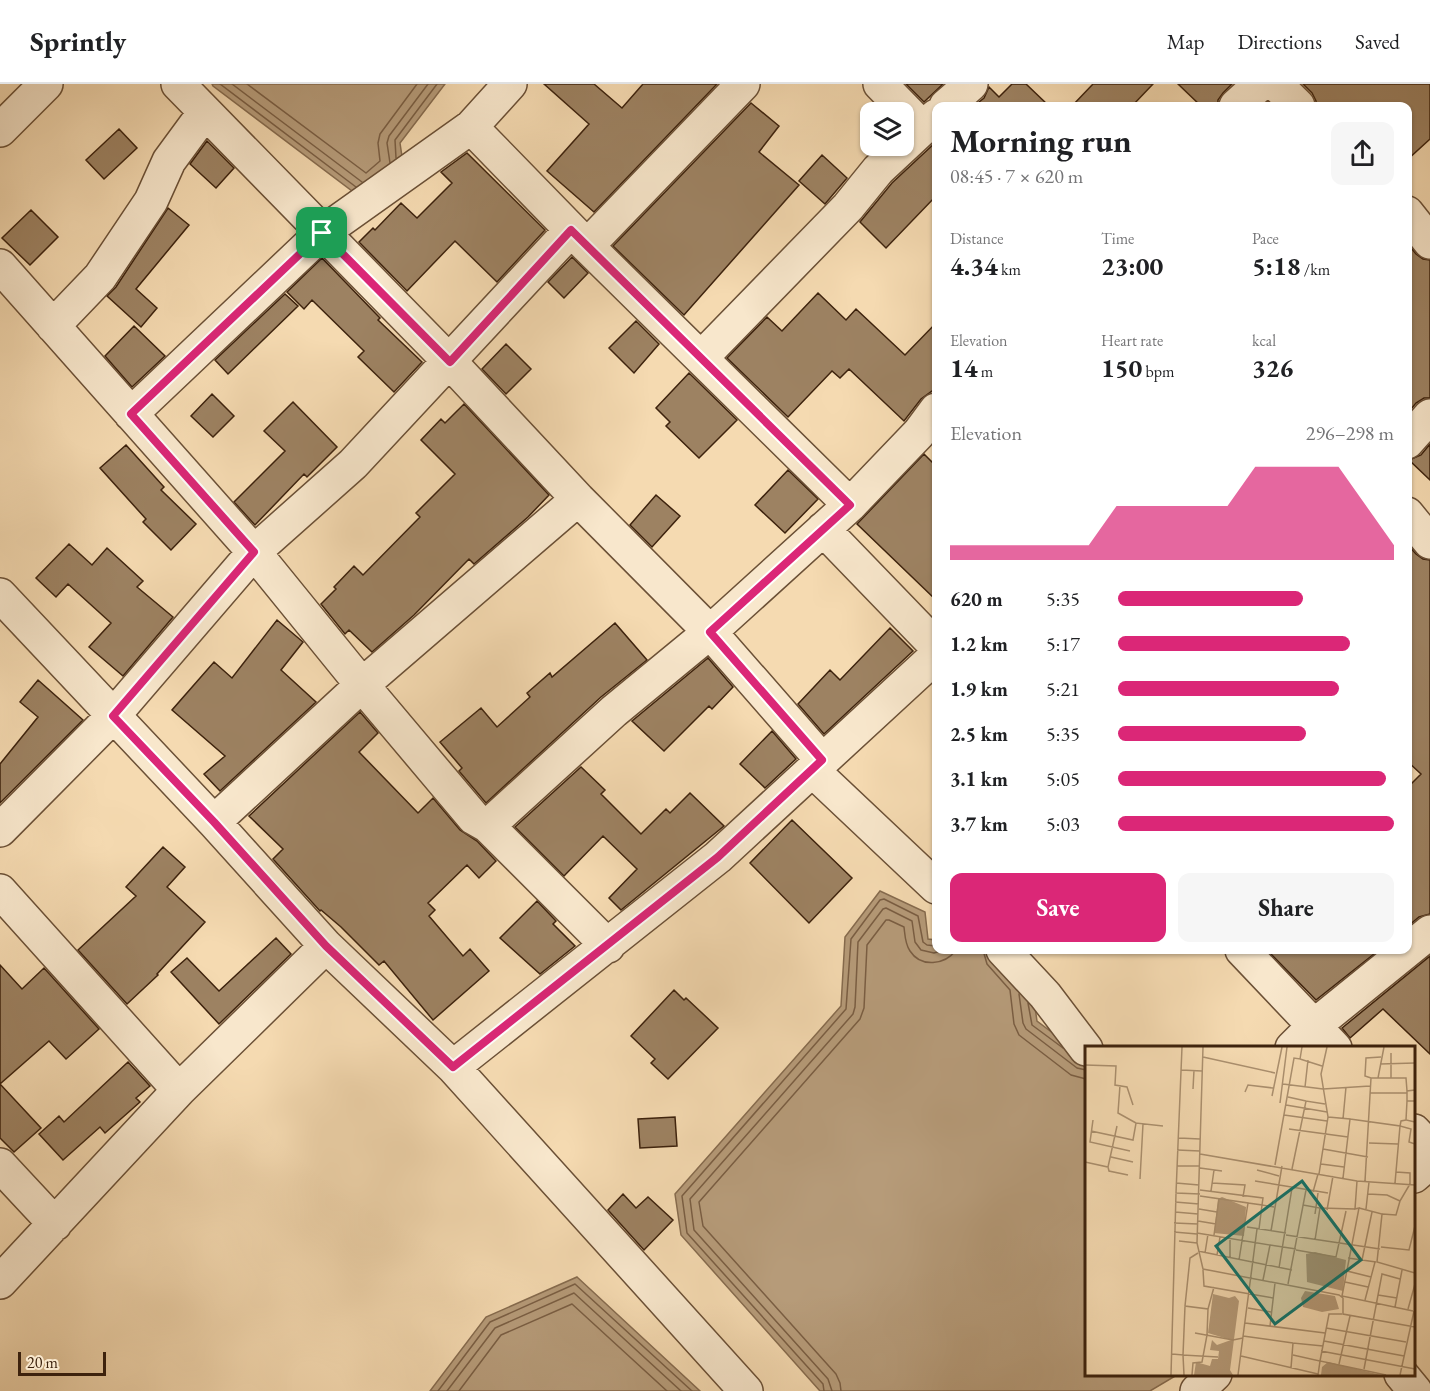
<!DOCTYPE html>
<html lang="en">
<head>
<meta charset="utf-8">
<style>
	:root { --surface:#fff; --page:#f6f6f6; --text:#202124; --muted:#757577; --line:#e0e0e0; --accent:#db2777 }
	body { margin:0; font-family:"EB Garamond",serif; background:var(--page); color:var(--text); height:100vh; display:flex; flex-direction:column; font-size:22px; white-space:nowrap }
	* { box-sizing:border-box; margin:0 }
	p { font-size:20px; color:var(--muted) }
	.icon { flex:none; width:33px; height:33px; fill:none; stroke:currentColor; stroke-width:2; stroke-linecap:round; stroke-linejoin:round }
	.map { position:relative; flex:1; overflow:hidden }
	.panel { position:absolute; left:932px; top:18px; width:480px; height:852px; display:flex; flex-direction:column; background:var(--surface); border-radius:12px; box-shadow:0 2px 4px #0004 }
	.panel>* { flex:none }
	.fabs { position:absolute; left:860px; top:18px; display:grid; gap:12px }
	.fabs a { display:grid; place-items:center; width:54px; height:54px; border-radius:12px; background:var(--surface); box-shadow:0 2px 4px #0004; font-size:30px }
	.scale { position:absolute; left:18px; bottom:15px; width:88px; box-sizing:border-box; padding-left:6px; border:3px solid #3d220d; border-top:0; font-size:16px; line-height:21px; white-space:nowrap; color:#3d220d; -webkit-text-stroke:4px #f8e7cc; paint-order:stroke }
	.pin { position:absolute; display:grid; place-items:center; width:51px; height:51px; color:#fff; margin:-26px; border-radius:12px; box-shadow:0 3px 9px #0006 }
	.round { display:grid; place-items:center; flex:none; width:63px; height:63px; border-radius:12px; background:var(--page) }
	.headline { display:flex; align-items:center; justify-content:space-between; height:102px; padding:0 18px }
	h1 { font-size:33px; font-weight:700; line-height:45px }
	.figures { display:grid; grid-template-columns:repeat(3,1fr); gap:9px; height:102px; padding:6px 18px }
	.figures div { display:grid; align-content:center }
	.figures b { font-size:26px; font-weight:700 }
	.figures small { font-size:16px; font-weight:400 }
	.figures p { font-size:16px }
	.chart { height:168px; padding:12px 18px }
	.chart p { display:flex; justify-content:space-between }
	.chart svg { width:100%; height:108px; margin-top:6px; fill:var(--accent); opacity:.7 }
	.action { display:flex; gap:12px; margin-top:auto; padding:12px 18px }
	.action a { flex:1; height:69px; border-radius:12px; background:var(--accent); color:#fff; font-size:24px; font-weight:700; line-height:69px; text-align:center }
	.action a+a { background:var(--page); color:var(--text) }
	ul { padding:0 18px; list-style:none; font-size:20px }
	li { display:grid; grid-template-columns:96px 72px 1fr; align-items:center; height:45px }
	li i { height:15px; border-radius:8px; background:var(--accent) }
	header { display:flex; align-items:center; gap:36px; box-sizing:border-box; height:84px; padding:0 30px; background:var(--surface); border-bottom:2px solid var(--line) }
	header strong { font-size:28px }
	nav { display:flex; gap:33px; margin-inline-start:auto; font-size:21px }
	.map>svg:first-child { display:block }
	.water { fill:#b69b79; stroke:#866b4e; stroke-width:1.5 }
	.lines { fill:none; stroke-linecap:round; stroke-linejoin:round }
	.shore { stroke:#7a5e43; stroke-width:1.5 }
	.building { fill:#9d8262; stroke:#3d220d; stroke-width:1.5 }
	.minor-casing { stroke:#6b5036; stroke-width:36 }
	.minor { stroke:#f8e7cc; stroke-width:33 }
	.route-casing { stroke:#fff; stroke-width:12 }
	.route { stroke:#db2777; stroke-width:8 }
	.inset-road { fill:none; stroke:#ab906f; stroke-width:1.5 }
	.view { fill:#0f766e; fill-opacity:0.15; stroke:#0f766e; stroke-width:3 }
	.inset-edge { fill:none; stroke:#3d220d; stroke-width:3 }
</style>
</head>
<body>
<header>
<strong>Sprintly</strong>
<nav><a>Map</a><a>Directions</a><a>Saved</a></nav>
</header>
<div class="map">
<svg width="1430" height="1307" viewBox="0 0 1430 1307">
	<rect width="100%" height="100%" fill="#f5dab1"/>
	<filter id="stains"><feTurbulence type="fractalNoise" baseFrequency=".00333" numOctaves="4"/><feColorMatrix values="0 0 0 0 .2 0 0 0 0 .09 0 0 0 0 .02 0 0 0 .5 -.17"/></filter>
	<radialGradient id="worn" r=".72"><stop offset=".6" stop-color="#630" stop-opacity="0"/><stop offset="1" stop-color="#630" stop-opacity=".3"/></radialGradient>
	<path class="water" d="M212,0H445L400,59L404,86L368,119L213,2Z
		M880,807L925,828L928,855L936,856V866H1003L1031,896L1037,937L1086,974V1290L1177,1291L1150,1307H820L681,1151L675,1110L841,922L845,853Z
		M577,1193L700,1307H430L486,1233Z"/>
	<g class="lines">
		<path class="shore" d="M220,0L356,103
			M232,0L362,98
			M247,0L366,89L380,77L378,59L380,50L417,0
			M396,74L395,56L437,0
			M390,79L387,59L389,52L428,0
			M983,866L987,880L1010,906L1014,940L1019,951L1071,991L1086,995
			M1019,910L1023,939L1026,945L1077,984L1086,986
			M1028,919L1032,941L1063,964
			M438,1307L490,1238L575,1200L692,1307
			M447,1307L495,1244L574,1209L681,1307
			M459,1307L501,1251L572,1220L667,1307
			M824,1307L823,1300L687,1149L682,1112L846,925L851,855L880,816L884,815L918,832L923,858L927,861L936,862
			M832,1307L828,1295L694,1146L690,1115L853,930L855,923L858,858L883,825L886,824L912,837L915,858L921,866L934,869L944,866
			M841,1307L840,1299L836,1290L703,1142L699,1118L860,935L864,924L867,861L886,836H889L904,843C905,851 905,860 910,867C921,884 945,881 956,866"/>
	</g>
	<path class="building" d="M544,0H594L622,24L643,0H717L594,128L547,87L589,40Z
		M906,0H943L924,18Z
		M1012,0H1026L1049,22H974L984,14L989,3L999,13Z
		M1093,0H1153L1132,22H1072Z
		M1178,0H1232L1223,9L1218,16V22H1201Z
		M1303,0H1430V55L1407,76V22H1316V17L1312,9Z
		M751,19L779,42L759,68L799,101L684,231L613,162Z
		M119,45L137,64L104,95L86,76Z
		M207,57L234,84L216,104L190,80Z
		M936,58V112L886,164L860,138L892,99Z
		M467,69L545,146L497,198L455,157L407,207L359,158L373,144L375,146L401,119L417,134L452,99L441,88Z
		M822,71L847,94L825,120L799,97Z
		M168,124L189,141L136,205L157,224L141,243L107,212L116,203Z
		M31,126L58,153L30,181L2,154Z
		M1407,159L1416,170L1423,175L1430,176V314H1424L1416,319L1407,330Z
		M572,173L588,189L564,214L548,198Z
		M322,174L380,234L378,236L422,278L394,308L358,273L364,267L312,216L304,225L287,208Z
		M818,209L846,236L856,225L905,271L936,239V304L921,315L904,337L849,285L840,294L832,287L788,333L727,274L767,233L782,247Z
		M285,210L298,222L228,290L215,276Z
		M636,237L659,260L634,289L609,264Z
		M134,242L165,272L132,303L105,272Z
		M506,260L531,285L506,310L482,285Z
		M689,289L737,336L699,374L666,342L670,338L656,324Z
		M212,310L234,332L213,353L191,332Z
		M293,318L337,363L307,393L304,390L255,441L234,418L285,367L264,347Z
		M464,320L549,411L528,433L474,480L469,475L414,531L372,568L349,546L345,550L321,520L336,505L334,503L354,482L363,491L420,433L416,429L455,390L421,356L441,335L445,339Z
		M1430,360V396L1409,376L1421,371Z
		M126,361L164,403L161,406L196,440L171,466L143,438L146,435L100,384Z
		M924,370L936,382V516L857,440Z
		M788,386L818,415L785,449L755,421Z
		M656,411L680,432L652,463L630,441Z
		M69,460L92,481L107,464L143,497L137,503L173,533L123,592L89,563L111,539L68,500L56,513L36,494Z
		M1407,460L1416,470L1423,475L1430,476V830L1419,833L1407,843V704L1421,690L1407,677Z
		M277,536L303,558L281,586L316,618L220,707L204,690L225,672L172,626L214,578L232,594Z
		M615,539L647,576L601,613L486,719L459,687L462,684L440,658L481,624L497,643L530,613L527,609L550,589L552,593Z
		M890,544L913,567L824,650L798,620L830,586L840,596Z
		M708,574L733,603L712,625L709,622L664,667L632,637Z
		M38,596L83,636L0,719V680L38,633L20,618Z
		M360,628L378,649L359,668L418,729L433,714L460,746L477,757L496,777L479,794L467,781L428,819L435,826L429,832L463,872L470,865L489,887L433,936L384,877L379,881L341,843L321,826L320,827L273,775L283,765L249,732Z
		M772,647L796,675L765,704L740,680Z
		M581,683L605,706L601,710L641,750L666,725L670,729L690,709L724,742L621,826L609,814L637,785L603,752L564,792L515,743Z
		M792,736L852,794L809,839L750,779Z
		M163,763L185,783L167,803L205,838L157,890L158,891L127,920L78,866L136,812L126,803Z
		M537,817L556,837L553,840L575,862L540,890L500,854Z
		M276,854L291,870L219,940L171,888L187,874L219,907Z
		M1267,866H1379L1316,916Z
		M1430,872V970L1383,925L1350,954L1342,944Z
		M0,881L22,905L44,884L99,945L66,975L49,957L0,1000L41,1044L14,1068L0,1054Z
		M674,906L684,916L686,914L718,944L668,995L651,979L655,975L631,952Z
		M128,978L150,1002L136,1014L140,1018L105,1049L100,1043L63,1076L39,1050L59,1032L64,1038Z
		M675,1033L677,1062L640,1064L638,1035Z
		M623,1110L636,1124L648,1113L673,1136L644,1166L608,1126Z"/>
	<g class="lines">
		<g class="minor-casing">
			<path id="minor" d="M178,0L450,278L578,415L362,601L214,738
				M880,0L923,44
				M1276,0L1298,22
				M946,22L971,0
				M1236,22L1260,0
				M471,43L587,162L850,421
				M0,46L46,0
				M1407,129L1430,158
				M587,162L743,0
				M0,182L254,468L362,601L474,734L488,742L608,862
				M53,242L100,193L151,117L169,77L205,28
				M701,274L848,123L878,86L936,32
				M131,330L322,149L471,43L510,0
				M1407,358L1430,332
				M578,415L710,548L822,676
				M1407,430L1430,458
				M823,445L936,562
				M0,511L214,738L326,862L453,983L746,1307
				M812,686L936,803
				M488,742L614,627L710,548L850,421L919,349L936,326
				M0,746L113,632L254,468L353,380L571,146
				M0,807L179,1006
				M1003,866L1045,911L1086,965
				M1242,866L1335,964
				M1292,964L1314,942L1430,848
				M453,983L718,773L936,572
				M1414,1047L1430,1064
				M0,1081L55,1140
				M1414,1092L1430,1078
				M0,1198L179,1006L326,862
				M1401,1290L1415,1307
				M1197,1307L1215,1290"/>
		</g>
		<use href="#minor" class="minor"/>
	</g>
	<g class="lines">
		<g class="route-casing">
			<path id="route" d="M571,146L850,421L710,548L822,676L718,773L453,983L326,862L214,738L113,632L254,468L131,330L322,149L450,278Z"/>
		</g>
		<use href="#route" class="route"/>
	</g>
	<g transform="translate(1085 962)">
		<rect width="330" height="330" fill="#f5dab1"/>
		<path d="M137,151L161,161L159,190L129,187L133,153ZM230,206L261,214L258,245L222,236L221,208ZM220,245L250,250L254,263L237,266L218,261L216,252ZM128,248L144,252L150,250L154,255L145,324L148,329H109L111,316L125,320L127,313H133L134,305L125,304L127,294L132,299L146,294L123,287ZM243,316L296,329H236L237,321Z" fill="#b69b79"/>
		<path class="inset-road" d="M97,1L91,147L115,148M118,1L112,197L118,223L254,249L258,252V268L330,281M118,11L190,27M215,13L237,20M295,18L330,17M0,19L31,20L30,39L42,41L48,59M96,24L117,25M286,32L280,30L281,12L296,11M293,32H321L322,45M306,32V7M198,38L238,43L285,40M35,39L33,67L51,77M220,41L223,14M108,43L109,24M160,46L163,39L188,42M285,47H322M187,50L197,1M203,51L221,55M322,55V45L330,44M330,55H322L321,74L330,76M195,57L202,1M201,59L242,66M199,69L242,75M243,71L265,73L258,132M258,73L261,41M265,73L315,80L310,137M8,74L5,96L45,105M321,74L316,75L315,80L326,83L324,96L330,98M204,83L263,91M6,85L48,94L51,77L78,80M94,92L115,93M284,97L313,98M238,103L283,111M92,104L115,105M115,108L272,135L330,139M26,111L48,116M0,116L23,121L32,80M236,118L259,121M190,119L209,12L215,13L217,1M92,120H115M23,121L24,125L43,129M115,122L137,125M207,123L221,55L240,58M172,124L194,130M234,128L243,71L236,28L242,1M55,133L58,78M170,135L243,147M272,135L270,163L274,162L257,250L328,265M280,135L286,32H293L299,1M91,137L114,139M127,137L160,139L158,151M115,144L178,152L177,159L189,161M126,145L129,124M228,146L233,128M283,148L302,149L315,155L325,138V127L311,126M115,150L163,157L154,214M90,156L114,158M163,157L177,159L174,183M218,159L235,162L230,194M235,162L270,163M274,162L297,168L292,216L330,227M114,163L132,166M281,163L284,136M242,164L248,130M90,166L113,168M230,168L233,147M297,168L311,169L315,155M113,175L131,178M89,177L113,178M162,181L201,187M186,185L197,120M89,186L112,188M112,187L185,199L178,234M129,189L134,153M201,189L295,203M145,192V212M94,195L112,197M185,199L211,203M296,201L324,204L330,180M211,204L251,211L261,165M113,205L207,224M120,207L123,188M132,209L135,191M263,212L291,216M277,214L287,166M194,222L207,142M118,224L119,240L188,252M262,225L286,231M260,236L283,241M203,238L221,144M293,249L312,252M280,254L290,216M310,261L317,224M163,262L186,266M123,263L129,241M323,263L330,238M257,268H244L235,315L301,329M160,277L240,287M185,280L190,237M241,282L321,296M110,287L148,294L158,292M158,290L208,297M239,295L319,310M236,305L330,323M87,308L98,309L100,260M208,309L235,315L233,329M156,310L233,328M254,318L265,270M206,322L208,297L238,300M279,323L297,228L315,233M86,329L91,147M99,329L98,309L133,311M107,329L108,317L117,316L122,289L123,263L100,260L105,212L113,207M153,329L172,183M315,329L329,265"/>
		<path class="view" d="M217,135L276,214L190,278L131,200Z"/>
		<rect width="330" height="330" class="inset-edge"/>
	</g>
	<rect width="100%" height="100%" filter="url(#stains)"/>
	<rect width="100%" height="100%" fill="url(#worn)"/>
</svg>
<div class="fabs">
<a><svg class="icon" aria-label="layers" viewBox="0 0 24 24"><path d="M12 4l9 5-9 5-9-5zM3 14l9 5 9-5"/></svg></a>
</div>
<div class="scale">20 m</div>
<div class="pin" style="left:322px;top:149px;background:#1e9e55"><svg class="icon" aria-label="arrive" viewBox="0 0 24 24"><path d="M6 21V4h12l-3 4 3 4H6"/></svg></div>
<section class="panel">
<div class="headline"><div><h1>Morning run</h1><p>08:45 · 7 × 620 m</p></div><a class="round"><svg class="icon" aria-label="share" viewBox="0 0 24 24"><path d="M12 15V3M7 8l5-5 5 5M5 13v7h14v-7"/></svg></a></div>
<div class="figures">
<div><p>Distance</p><b>4.34<small> km</small></b></div>
<div><p>Time</p><b>23:00</b></div>
<div><p>Pace</p><b>5:18<small> /km</small></b></div>
</div>
<div class="figures">
<div><p>Elevation</p><b>14<small> m</small></b></div>
<div><p>Heart rate</p><b>150<small> bpm</small></b></div>
<div><p>kcal</p><b>326</b></div>
</div>
<div class="chart"><p><span>Elevation</span>296–298 m</p>
<svg viewBox="0 0 160 44" preserveAspectRatio="none"><path d="M0 44V38L10 38L20 38L30 38L40 38L50 38L60 22L70 22L80 22L90 22L100 22L110 6L120 6L130 6L140 6L150 22L160 38V44z"/></svg>
</div>
<ul>
<li><b>620 m</b>5:35<i style="width:67%"></i></li>
<li><b>1.2 km</b>5:17<i style="width:84%"></i></li>
<li><b>1.9 km</b>5:21<i style="width:80%"></i></li>
<li><b>2.5 km</b>5:35<i style="width:68%"></i></li>
<li><b>3.1 km</b>5:05<i style="width:97%"></i></li>
<li><b>3.7 km</b>5:03<i style="width:100%"></i></li>
</ul>
<div class="action"><a>Save</a><a>Share</a></div>
</section>
</div>
</body>
</html>
